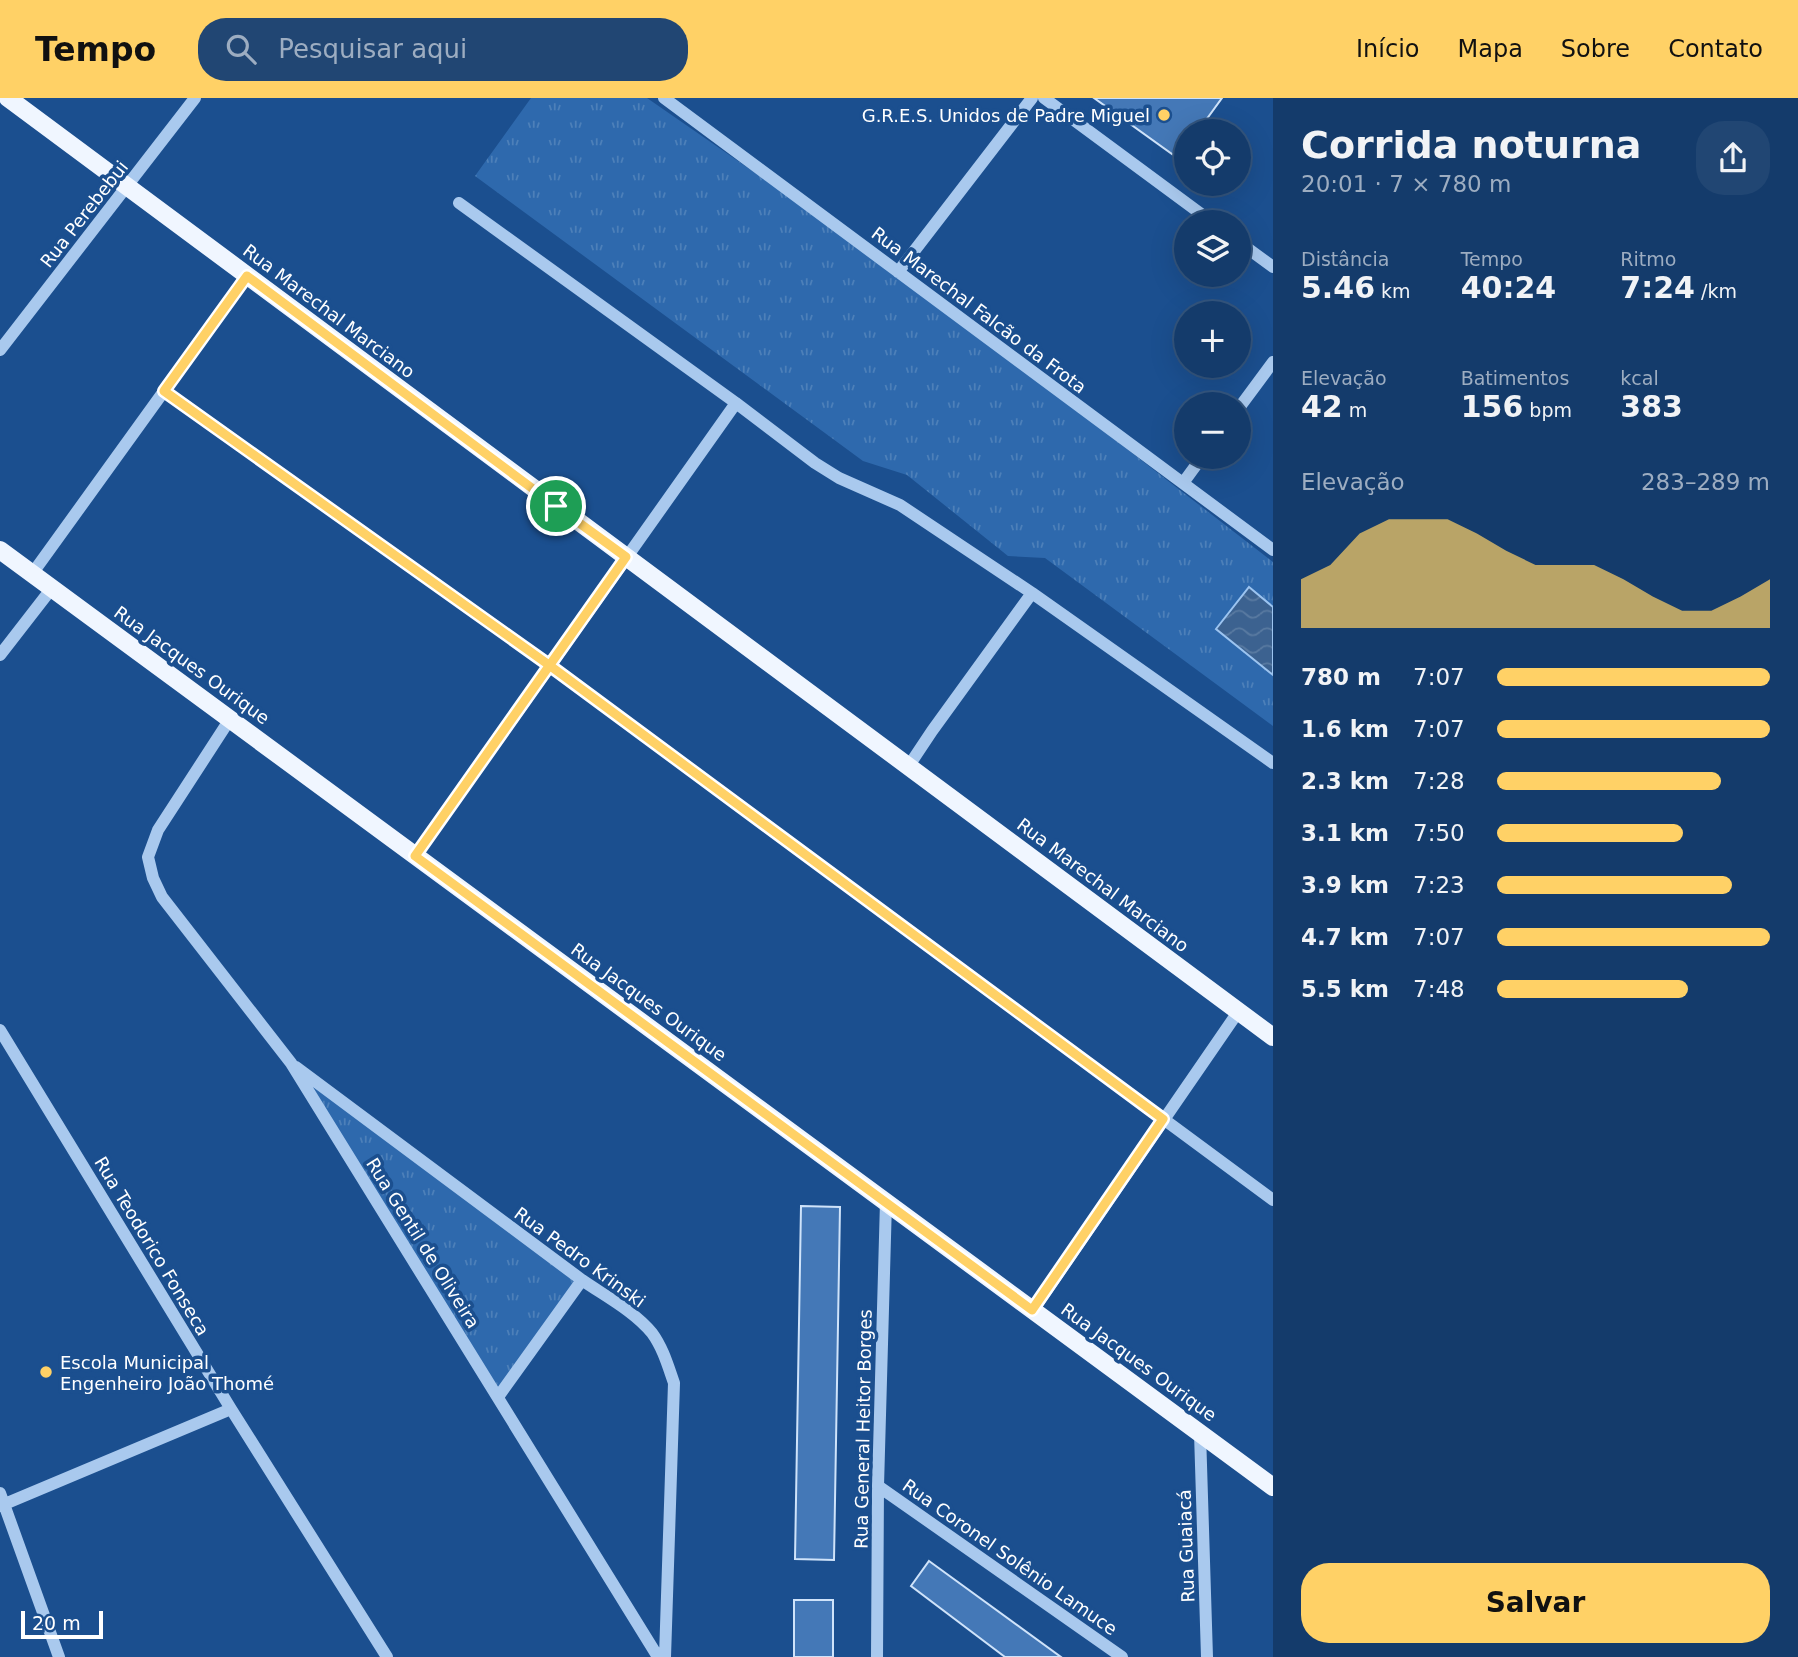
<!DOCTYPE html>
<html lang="pt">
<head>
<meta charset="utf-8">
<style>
	:root { --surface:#143b6b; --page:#214673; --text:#f1f3f6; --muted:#9dadc1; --line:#33557e; --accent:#ffd166 }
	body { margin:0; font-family:"DejaVu Sans",sans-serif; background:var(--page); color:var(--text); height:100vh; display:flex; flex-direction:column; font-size:26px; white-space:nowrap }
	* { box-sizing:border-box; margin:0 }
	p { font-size:23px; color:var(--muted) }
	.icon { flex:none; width:38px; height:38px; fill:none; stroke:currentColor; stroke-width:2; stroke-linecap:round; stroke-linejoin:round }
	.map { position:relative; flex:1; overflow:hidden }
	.panel { display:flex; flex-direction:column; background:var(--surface); width:525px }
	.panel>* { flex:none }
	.buttons { position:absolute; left:1174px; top:21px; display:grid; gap:14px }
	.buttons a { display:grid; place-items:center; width:77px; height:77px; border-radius:50%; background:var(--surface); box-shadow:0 7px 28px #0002,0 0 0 2px var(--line); font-size:35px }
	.scale { position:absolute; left:21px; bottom:18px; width:82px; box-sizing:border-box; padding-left:7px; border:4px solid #fff; border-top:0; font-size:19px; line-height:24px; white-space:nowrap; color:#fff; -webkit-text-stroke:5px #1b4f8f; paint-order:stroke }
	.pin { position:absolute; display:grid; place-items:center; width:60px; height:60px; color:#fff; margin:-30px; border:4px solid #fff; border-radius:50%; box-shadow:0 2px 7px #0007 }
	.round { display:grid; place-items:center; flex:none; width:74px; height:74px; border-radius:28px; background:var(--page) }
	.summary { display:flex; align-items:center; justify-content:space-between; height:119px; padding:0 28px }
	h1 { font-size:38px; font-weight:700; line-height:52px }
	.stats { display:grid; grid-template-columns:repeat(3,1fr); gap:10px; height:119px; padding:7px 28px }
	.stats div { display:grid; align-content:center }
	.stats b { font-size:30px; font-weight:700 }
	.stats small { font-size:19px; font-weight:400 }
	.stats p { font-size:19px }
	.chart { height:196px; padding:14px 28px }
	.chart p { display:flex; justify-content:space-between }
	.chart svg { width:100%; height:126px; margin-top:7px; fill:var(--accent); opacity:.7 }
	.primary-button { display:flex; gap:14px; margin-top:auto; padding:14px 28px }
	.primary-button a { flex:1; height:80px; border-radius:28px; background:var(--accent); color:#111; font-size:28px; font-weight:700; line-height:80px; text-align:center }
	ul { padding:0 28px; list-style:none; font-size:23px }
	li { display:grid; grid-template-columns:112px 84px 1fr; align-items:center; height:52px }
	li i { height:18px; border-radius:9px; background:var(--accent) }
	header { display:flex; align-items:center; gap:42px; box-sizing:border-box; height:98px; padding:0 35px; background:var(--accent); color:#111 }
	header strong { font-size:33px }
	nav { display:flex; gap:38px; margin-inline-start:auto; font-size:24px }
	.search { width:490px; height:63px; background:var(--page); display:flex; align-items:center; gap:18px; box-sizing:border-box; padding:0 24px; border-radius:28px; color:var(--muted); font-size:26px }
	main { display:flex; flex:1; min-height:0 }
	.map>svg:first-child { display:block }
	.park { fill:url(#park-tufts) }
	.water { fill:url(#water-waves); stroke:#9cc4f0; stroke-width:2 }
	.building { fill:#4478b7; stroke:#cfe3fa; stroke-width:2 }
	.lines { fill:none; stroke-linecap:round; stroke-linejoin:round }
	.minor { stroke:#a9c9ee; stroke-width:12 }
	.major { stroke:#f0f6ff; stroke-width:18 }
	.route-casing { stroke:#fff; stroke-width:14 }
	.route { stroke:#ffd166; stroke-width:9 }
	.poi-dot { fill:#ffd166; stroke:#1b4f8f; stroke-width:2.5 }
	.labels { text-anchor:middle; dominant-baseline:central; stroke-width:7; stroke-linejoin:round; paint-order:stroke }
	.poi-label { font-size:18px; fill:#fff; stroke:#1b4f8f; text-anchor:end }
	.street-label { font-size:18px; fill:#fff; stroke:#1b4f8f }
</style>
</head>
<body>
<header>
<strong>Tempo</strong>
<div class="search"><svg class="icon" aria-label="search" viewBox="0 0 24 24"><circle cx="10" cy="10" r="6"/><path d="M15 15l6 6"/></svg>Pesquisar aqui</div>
<nav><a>Início</a><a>Mapa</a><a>Sobre</a><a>Contato</a></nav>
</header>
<main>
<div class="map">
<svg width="1273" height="1559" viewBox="0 0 1273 1559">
	<defs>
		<pattern id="park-tufts" width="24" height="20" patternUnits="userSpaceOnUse" patternTransform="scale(1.75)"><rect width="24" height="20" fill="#2e69ad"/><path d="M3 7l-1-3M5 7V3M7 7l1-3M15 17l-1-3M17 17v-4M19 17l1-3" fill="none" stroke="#4d80b9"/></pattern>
		<pattern id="water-waves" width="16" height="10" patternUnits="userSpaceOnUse" patternTransform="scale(1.75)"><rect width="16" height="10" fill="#3c6290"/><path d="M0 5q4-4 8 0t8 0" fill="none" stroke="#597aa1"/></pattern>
	</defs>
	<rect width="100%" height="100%" fill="#1b4f8f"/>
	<path class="park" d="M531,0H647L898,174L1273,464V508L1249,490L1216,531L1273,577V628L1045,460L1008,458L907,377L863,363L475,78Z
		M291,965L582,1182L498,1299Z"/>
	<path class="water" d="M1249,489L1273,509V577L1216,531Z"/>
	<path class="building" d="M1094,0H1222L1198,33H1186V51L1179,61Z
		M801,1108L840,1109L834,1462L795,1461Z
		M929,1463L1061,1559H1005L911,1488Z
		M794,1502H833V1559H794Z"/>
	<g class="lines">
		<path class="minor" d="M664,0L1273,452
			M1044,0L1212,124
			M459,105L736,305L815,365L839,380L900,407L1032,495L1273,665
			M1239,144L1273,169
			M898,174L1032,0
			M0,252L195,0
			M164,293L549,567L1273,1102
			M1239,310L1273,264
			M1183,385L1202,359
			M32,476L247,178
			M0,557L52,490
			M230,621L158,732L148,759L153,780L162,799L291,965L658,1559
			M908,669L932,633L1032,495
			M415,758L736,305
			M0,932L231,1311L387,1559
			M296,969L582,1182C605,1198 634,1213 652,1235C663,1250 668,1268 674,1285L665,1559
			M1033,1212L1238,914
			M498,1299L582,1182
			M1200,1335L1207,1559
			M878,1388L1122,1559
			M0,1395L59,1559
			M0,1408L231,1311
			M877,1559L878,1388L886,1104"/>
		<path class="major" d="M8,0L1273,939
			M0,452L1273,1389"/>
	</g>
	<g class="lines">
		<g class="route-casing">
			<path id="route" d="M556,408L626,459L415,758L1032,1212L1163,1021L549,567L164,293L247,178L556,408"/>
		</g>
		<use href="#route" class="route"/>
	</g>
	<g class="poi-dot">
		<circle cx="1164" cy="17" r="7"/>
		<circle cx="46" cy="1274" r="7"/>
	</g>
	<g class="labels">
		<g class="poi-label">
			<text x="1150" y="17">G.R.E.S. Unidos de Padre Miguel</text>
			<text x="60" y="1264" text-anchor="start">Escola Municipal<tspan x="60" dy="21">Engenheiro João Thomé</tspan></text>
		</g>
		<g class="street-label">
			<text transform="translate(84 116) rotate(-52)">Rua Perebebui</text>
			<text transform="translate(979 212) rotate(37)">Rua Marechal Falcão da Frota</text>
			<text transform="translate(329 213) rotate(37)">Rua Marechal Marciano</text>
			<text transform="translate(192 567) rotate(36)">Rua Jacques Ourique</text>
			<text transform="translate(1103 787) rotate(37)">Rua Marechal Marciano</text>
			<text transform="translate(649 904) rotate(36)">Rua Jacques Ourique</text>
			<text transform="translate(423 1145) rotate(58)">Rua Gentil de Oliveira</text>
			<text transform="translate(152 1148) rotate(59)">Rua Teodorico Fonseca</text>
			<text transform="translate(580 1159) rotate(36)">Rua Pedro Krinski</text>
			<text transform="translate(1139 1264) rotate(36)">Rua Jacques Ourique</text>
			<text transform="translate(863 1331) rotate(-89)">Rua General Heitor Borges</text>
			<text transform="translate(1186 1448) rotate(-92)">Rua Guaiacá</text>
			<text transform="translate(1010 1459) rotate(35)">Rua Coronel Solênio Lamuce</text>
		</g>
	</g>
</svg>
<div class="buttons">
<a><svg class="icon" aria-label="locate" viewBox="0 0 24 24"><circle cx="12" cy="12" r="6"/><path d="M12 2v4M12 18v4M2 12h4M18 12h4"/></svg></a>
<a><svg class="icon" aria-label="layers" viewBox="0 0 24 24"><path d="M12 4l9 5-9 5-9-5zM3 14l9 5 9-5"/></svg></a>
<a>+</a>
<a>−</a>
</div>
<div class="scale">20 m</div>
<div class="pin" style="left:556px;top:408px;background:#1e9e55"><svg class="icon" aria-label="arrive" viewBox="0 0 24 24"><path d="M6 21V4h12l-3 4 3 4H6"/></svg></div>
</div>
<section class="panel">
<div class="summary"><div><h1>Corrida noturna</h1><p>20:01 · 7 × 780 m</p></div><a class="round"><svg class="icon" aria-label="share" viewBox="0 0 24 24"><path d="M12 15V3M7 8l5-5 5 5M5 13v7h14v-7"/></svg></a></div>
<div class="stats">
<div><p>Distância</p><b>5.46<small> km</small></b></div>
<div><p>Tempo</p><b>40:24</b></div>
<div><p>Ritmo</p><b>7:24<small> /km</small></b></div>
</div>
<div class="stats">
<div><p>Elevação</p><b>42<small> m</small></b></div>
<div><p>Batimentos</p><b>156<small> bpm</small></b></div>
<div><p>kcal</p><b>383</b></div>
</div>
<div class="chart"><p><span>Elevação</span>283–289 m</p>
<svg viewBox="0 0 160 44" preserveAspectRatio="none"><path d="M0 44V27L10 22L20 11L30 6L40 6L50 6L60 11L70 17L80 22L90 22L100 22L110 27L120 33L130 38L140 38L150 33L160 27V44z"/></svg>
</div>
<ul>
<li><b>780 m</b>7:07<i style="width:100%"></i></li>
<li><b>1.6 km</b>7:07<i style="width:100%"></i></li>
<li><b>2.3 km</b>7:28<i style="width:82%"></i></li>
<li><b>3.1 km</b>7:50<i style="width:68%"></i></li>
<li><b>3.9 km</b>7:23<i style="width:86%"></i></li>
<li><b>4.7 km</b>7:07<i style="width:100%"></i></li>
<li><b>5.5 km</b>7:48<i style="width:70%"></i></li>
</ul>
<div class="primary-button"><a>Salvar</a></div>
</section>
</main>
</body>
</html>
